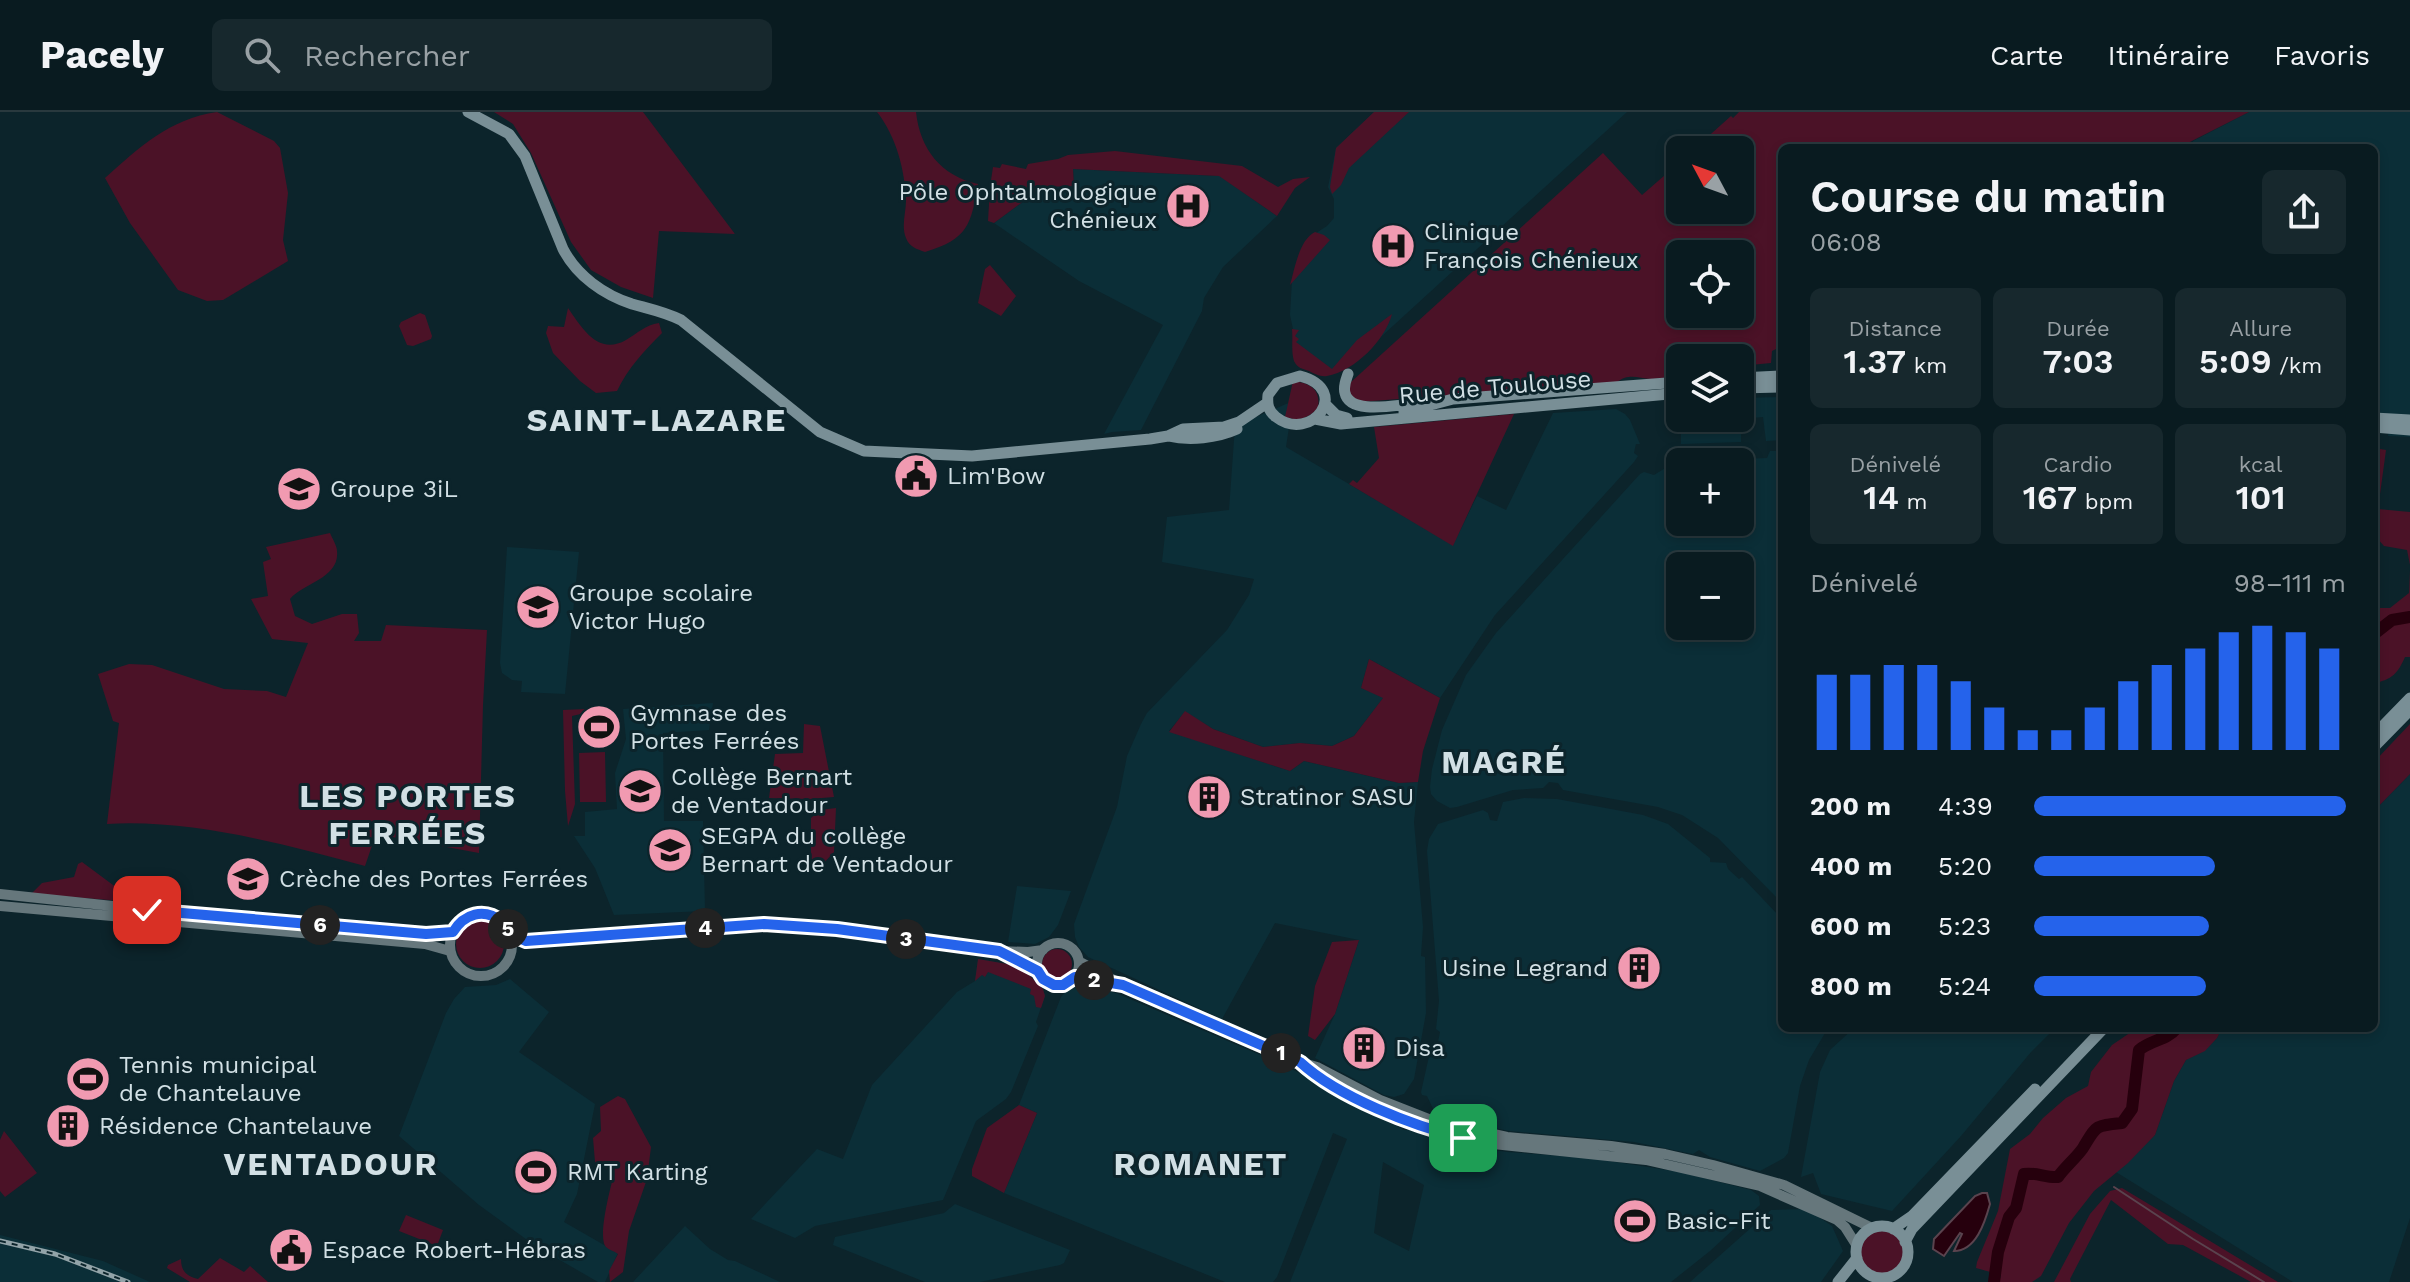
<!DOCTYPE html>
<html lang="fr">
<head>
<meta charset="utf-8">
<style>
	:root { --surface:#091b20; --page:#17282d; --text:#f1f3f6; --muted:#99a1a5; --line:#29393e; --accent:#2563eb }
	body { margin:0; font-family:"Work Sans",sans-serif; background:var(--page); color:var(--text); height:100vh; display:flex; flex-direction:column; font-size:30px; white-space:nowrap }
	* { box-sizing:border-box; margin:0 }
	p { font-size:26px; color:var(--muted) }
	.icon { flex:none; width:44px; height:44px; fill:none; stroke:currentColor; stroke-width:2; stroke-linecap:round; stroke-linejoin:round }
	.map { position:relative; flex:1; overflow:hidden }
	.sheet { position:absolute; left:1778px; top:32px; width:600px; height:888px; display:flex; flex-direction:column; background:var(--surface); border-radius:12px; box-shadow:0 4px 12px #0003,0 0 0 2px var(--line) }
	.sheet>* { flex:none }
	.needle { width:52px; rotate:311deg }
	.fabs { position:absolute; left:1666px; top:24px; display:grid; gap:16px }
	.fabs a { display:grid; place-items:center; width:88px; height:88px; border-radius:12px; background:var(--surface); box-shadow:0 4px 12px #0003,0 0 0 2px var(--line); font-size:40px }
	.pin { position:absolute; display:grid; place-items:center; width:68px; height:68px; color:#fff; margin:-34px; border-radius:16px; box-shadow:0 4px 12px #0006 }
	.km { position:absolute; width:40px; height:40px; margin:-20px; border-radius:50%; background:#222; color:#fff; font-size:22px; line-height:40px; text-align:center }
	.round { display:grid; place-items:center; flex:none; width:84px; height:84px; border-radius:12px; background:var(--page) }
	.overview { display:flex; align-items:center; justify-content:space-between; height:136px; padding:0 32px }
	h1 { font-size:44px; font-weight:600; line-height:60px }
	.metrics { display:grid; grid-template-columns:repeat(3,1fr); gap:12px; height:136px; padding:8px 32px }
	.metrics div { display:grid; align-content:center; border-radius:12px; background:var(--page); text-align:center }
	.metrics b { font-size:34px; font-weight:600 }
	.metrics small { font-size:22px; font-weight:400 }
	.metrics p { font-size:22px }
	.chart { height:224px; padding:16px 32px }
	.chart p { display:flex; justify-content:space-between }
	.chart svg { width:100%; height:144px; margin-top:8px; stroke:var(--accent); stroke-width:6 }
	ul { padding:0 32px; list-style:none; font-size:26px }
	li { display:grid; grid-template-columns:128px 96px 1fr; align-items:center; height:60px }
	li i { height:20px; border-radius:10px; background:var(--accent) }
	header { display:flex; align-items:center; gap:48px; box-sizing:border-box; height:112px; padding:0 40px; background:var(--surface); border-bottom:2px solid var(--line) }
	header strong { font-size:38px }
	nav { display:flex; gap:44px; margin-inline-start:auto; font-size:28px }
	.search { width:560px; height:72px; background:var(--page); display:flex; align-items:center; gap:20px; box-sizing:border-box; padding:0 28px; border-radius:12px; color:var(--muted); font-size:30px }
	.map>svg:first-child { display:block }
	.built { fill:#0b2e37; fill-rule:evenodd }
	.green { fill:#4b1227; fill-rule:evenodd }
	.water { fill:#26000d; stroke:#5a434e; stroke-width:2 }
	.lines { fill:none; stroke-linecap:round; stroke-linejoin:round }
	.stream { stroke:#5a434e; stroke-width:2 }
	.river { stroke:#26000d; stroke-width:12 }
	.secondary { stroke:#66777c; stroke-width:10 }
	.primary { stroke:#798f96; stroke-width:11 }
	.rail-casing { stroke:#92a3a8; stroke-width:5 }
	.rail { stroke:#0c242b; stroke-width:2; stroke-dasharray:6; stroke-linecap:butt }
	.route-casing { stroke:#fff; stroke-width:16 }
	.route { stroke:#2563eb; stroke-width:10 }
	.labels { text-anchor:middle; dominant-baseline:central; stroke-width:6; stroke-linejoin:round; paint-order:stroke }
	.poi-label { font-size:24px; fill:#d2e0e5; stroke:#0c242b; text-anchor:start }
	.street-label { font-size:24px; fill:#d2e0e5; stroke:#0c242b }
	.district-label { font-size:32px; font-weight:bold; letter-spacing:2px; fill:#d2e0e5; stroke:#0c242b }
</style>
</head>
<body>
<header>
<strong>Pacely</strong>
<div class="search"><svg class="icon" aria-label="search" viewBox="0 0 24 24"><circle cx="10" cy="10" r="6"/><path d="M15 15l6 6"/></svg>Rechercher</div>
<nav><a>Carte</a><a>Itinéraire</a><a>Favoris</a></nav>
</header>
<div class="map">
<svg width="2410" height="1170" viewBox="0 0 2410 1170">
	<rect width="100%" height="100%" fill="#0c242b"/>
	<path class="built" d="M1374,0H1627L1348,255L1332,261L1297,236L1290,203L1292,168L1313,123L1327,114L1334,106V87L1328,75L1336,36Z
		M2249,0H2410V325L2388,324L2390,302L2374,300V36H2192L2193,29Z
		M1073,57L1220,64L1277,104L1223,155L1204,186L1202,199L1141,318L1112,320L1104,322L1163,213L1079,169L994,111L1043,75L1074,74Z
		M1782,285V328L1766,329L1763,305L1741,307V330L1681,332V306H1740V286Z
		M1293,289L1286,335L1453,433L1477,384L1506,398L1553,301L1616,297L1625,302L1630,308L1640,332H1636L1635,336L1634,341L1638,344L1634,350L1495,503L1440,586L1369,547L1361,576L1384,585L1354,624L1332,634L1300,631L1263,635L1213,617L1185,600L1169,619L1290,659L1304,649L1399,671L1418,670L1414,710L1423,815L1421,844L1425,845L1426,901L1414,967L1404,982L1394,985L1384,983L1315,946L1335,902L1359,828L1275,811L1222,907L1088,845L1079,835L1075,825L1074,812L1117,695L1127,644L1141,612L1147,601L1227,518L1249,483L1254,467L1162,450L1167,405L1229,398L1235,314Z
		M1770,339H1782V791L1718,726L1682,703L1658,695L1563,678L1558,671L1549,670L1543,676L1513,678L1457,695L1450,696L1437,689L1431,682L1430,675L1432,657L1442,618L1466,563L1496,521L1640,362L1644,360L1654,363L1672,352L1679,343L1705,342L1717,348L1767,346ZM1680,350H1740V410H1680ZM1680,454H1740V514H1680Z
		M507,435L579,440L565,582L521,580L522,569L512,568L502,561L500,551Z
		M713,591L709,618L663,621L664,709H703L705,799L614,803L595,756L574,724H585V700L617,697L615,661L626,627L623,597Z
		M2410,662V1106L2389,1170H2293L2116,1060L2155,1023L2174,969L2186,948L2205,938L2217,926L2222,916H2374V699Z
		M1524,686L1557,687L1643,703L1668,712L1710,746V750L1726,751L1728,757L1739,767L1742,765L1782,807V916H1828L1809,948L1800,974L1788,1041L1784,1046L1760,1059L1710,1045L1699,1038L1693,1042L1634,1030L1510,1019L1469,1012L1436,1003L1427,984L1422,983L1421,980L1432,931L1438,930L1440,920L1436,917L1439,889L1427,739L1429,727L1438,712L1483,698L1488,701L1490,708L1497,709L1503,690Z
		M1017,774L1071,779L1058,813L1049,825L1035,832L1008,830Z
		M978,847L1013,853L1026,860L1043,877L1045,884L1036,910L1038,914L1011,980L1006,987L976,1009L943,1088L815,1114L795,1126L751,1107L817,1037L843,1047L872,973L957,880L975,869Z
		M510,867L549,900L519,940L595,992L577,1082L564,1110L618,1141L605,1170H598L534,1133L479,1093L399,1024L446,901L454,887L465,875L496,873Z
		M1079,872L1116,881L1286,954L1404,1018L1427,1019L1488,1037L1507,1040L1590,1046L1680,1060L1751,1078L1759,1084L1760,1093L1710,1139L1671,1170H1290L1347,1027L1333,1021L1277,1165L1273,1170H1225L1004,1081L1037,1001L1019,993L1061,885L1068,877ZM1383,1050L1424,1073L1409,1139L1374,1121Z
		M1854,916H2055L2031,940L1961,1024L1892,1099L1821,1082L1813,1061L1801,1065L1820,960L1830,938Z
		M955,1092L1070,1138L1064,1151L1060,1153L980,1170H925L833,1133L835,1125L944,1101Z
		M1807,1097L1832,1114L1843,1139L1821,1170H1690L1771,1098Z
		M685,1114L710,1137L728,1148L735,1149L780,1170H633Z
		M0,1123L103,1149L150,1170H0Z"/>
	<path class="green" d="M217,0L274,29L280,36L288,81L283,128L288,149L223,188L207,189L178,178L130,111L105,66C140,35 169,7 217,0Z
		M494,0H643L735,122L659,119L653,186L621,175L591,158L571,130L531,41L513,12Z
		M877,0H916C920,37 941,64 978,72C971,113 968,127 925,140C917,137 909,135 906,126C901,114 906,101 906,88C905,58 896,24 877,0Z
		M1374,0H1409L1349,56L1341,73L1332,82L1330,75L1336,36Z
		M1739,0H2249L2178,36H1782V234L1772,239L1771,251L1740,254V246H1680V259L1672,260V265C1665,265 1658,267 1651,267C1638,266 1629,261 1617,270L1360,290L1350,283L1349,274L1351,270L1603,41L1642,83L1680,50V98H1740V38H1693L1731,4L1733,6ZM1680,142H1740V202H1680Z
		M1115,39L1242,54L1278,75L1293,67L1310,65L1295,76L1277,104L1219,64L1073,57L1074,74L1043,75L994,111L988,109L990,75L993,55L1000,56L1002,52L1026,57L1028,52L1058,47L1068,43Z
		M1315,120L1324,123L1330,128L1290,173C1295,156 1299,128 1315,120Z
		M990,153L1016,184L1001,204L978,191L985,157Z
		M568,196C582,216 598,244 626,228C638,221 645,213 659,211L662,221C644,239 628,256 617,279L596,281L580,269L553,241L546,221L548,214L564,215Z
		M420,201L425,203L432,224L431,227L413,234L407,233L399,214L401,210Z
		M1392,202C1385,228 1355,259 1327,264C1320,265 1315,262 1309,259C1303,257 1297,256 1294,249C1291,240 1293,227 1292,217L1299,218L1295,224L1299,227L1296,230L1332,257L1357,228Z
		M1293,269C1310,271 1321,277 1318,296C1308,306 1299,310 1285,305Z
		M1514,302L1453,434L1349,372L1353,368L1357,371L1379,346L1374,315Z
		M2374,336L2386,338L2378,397L2410,400V453L2407,438L2384,434L2376,425L2374,426Z
		M330,421C332,426 337,434 337,439C340,466 304,471 290,487L295,504L312,512L342,502H357L359,521L354,529H381L386,513L487,518L483,593L479,741L376,722L365,754C283,732 192,707 107,712L119,611L113,609L98,562L129,552L152,553L224,577L267,579L286,585L308,531L272,527L251,487L268,484L263,450L271,447L266,435Z
		M2410,458V545H2405C2398,561 2392,568 2374,571V496H2390L2409,481Z
		M1369,547L1440,586L1423,639L1418,670L1399,671L1304,649L1290,659L1169,620L1185,599L1213,617L1263,635L1300,631L1332,634L1354,624L1383,586L1361,576Z
		M585,597V601L572,604L575,692L568,714L565,679L563,598Z
		M804,612L820,614L834,685L810,687L769,686L775,642L803,641Z
		M2410,612V662L2374,699V650Z
		M605,640L606,690H580L579,641Z
		M836,696L834,740L822,753L811,747V706L820,698Z
		M82,750L136,790L31,782L42,771L74,765L78,752Z
		M456 832a24 24 0 1 1 48 0a24 24 0 1 1-48 0Z
		M1359,828L1335,902L1315,928L1308,924L1315,874L1332,830Z
		M1042 852a15 15 0 1 1 30 0a15 15 0 1 1-30 0Z
		M978,847L1013,853L1026,860L1043,877L1045,884L1041,896L1036,895L1034,884L1030,882L1031,877L988,860L985,865L982,863L975,869Z
		M2137,916H2222L2217,926L2205,939L2186,948L2174,969L2155,1023L2128,1051L2094,1079L2069,1111L2041,1164L2032,1170H1999L2001,1163L1976,1156L1977,1150L1998,1099L2010,1037L2030,1022L2043,1006L2066,986L2088,974L2091,960L2112,933Z
		M618,984L625,987L651,1035L647,1067L629,1119L623,1160L610,1170L609,1159L618,1142C614,1139 609,1138 606,1135C597,1125 611,1074 614,1062L595,1050L593,1026L601,1019L600,995Z
		M1019,993L1037,1001L1004,1081L972,1064V1057L987,1016Z
		M4,1019L37,1061L5,1085L0,1079V1028Z
		M2122,1076L2278,1170H2251L2183,1133L2168,1132L2111,1088L2070,1167L2071,1170H2054L2090,1102L2110,1079Z
		M406,1103L443,1118L437,1134L399,1119Z
		M1860 1141a22 22 0 1 1 44 0a22 22 0 1 1-44 0Z
		M220,1146L244,1160L250,1154L268,1170H190L167,1156L168,1153L181,1147C181,1159 186,1164 198,1167Z"/>
	<path class="water" d="M1982,1081H1987L1990,1092C1985,1110 1976,1139 1954,1139L1962,1122L1960,1121L1944,1144L1933,1137L1934,1127L1975,1084Z"/>
	<g class="lines">
		<path class="stream" d="M2114,1075L2193,1127L2264,1170"/>
		<path class="river" d="M2374,522L2392,508L2410,505
			M1994,1170L1998,1140L2009,1105L2016,1096L2024,1062C2036,1060 2046,1066 2058,1065C2065,1055 2077,1045 2083,1036C2097,1013 2094,1014 2122,1011L2132,997L2139,938C2151,928 2167,928 2177,916"/>
		<path class="secondary" d="M0,782L197,803L426,822L453,820
			M0,794L425,832L450,839
			M450 833a31 31 0 1 1 62 0a31 31 0 1 1-62 0Z
			M511,822L526,829L764,812L837,817L999,839L1028,840L1043,838
			M1037 852a21 21 0 1 1 42 0a21 21 0 1 1-42 0Z
			M1004,842L1038,859
			M1080,850L1123,873L1300,950L1317,955L1380,988L1431,1008L1507,1025L1611,1034L1665,1042L1713,1053L1784,1073L1872,1116
			M1075,865L1113,872
			M1302,952L1313,962L1375,996L1443,1021L1484,1031L1646,1048L1760,1074L1837,1108L1845,1115L1857,1134"/>
		<path class="primary" d="M468,0L509,22L525,44L563,137C577,164 604,183 632,192C650,197 665,200 681,208L820,320L864,339L972,344L1150,327L1168,324L1183,317L1224,315L1239,310L1267,291
			M1348,262C1346,268 1343,274 1345,281C1350,303 1395,293 1413,292
			M1300,264C1353,278 1311,332 1276,305C1268,299 1267,292 1268,283L1277,271Z
			M1740,266L1782,264
			M1740,276L1782,275
			M1325,292L1336,303L1347,306
			M1404,300L1453,287L1680,270
			M2374,306L2410,308
			M1315,307L1341,312L1680,281
			M2374,315L2410,318
			M1168,324C1190,329 1217,326 1237,317
			M2374,623L2410,586
			M2374,635L2410,598
			M1856 1140a26 26 0 1 1 52 0a26 26 0 1 1-52 0Z
			M1893,1117L1912,1104L2035,977
			M1905,1130L1912,1117L2104,916
			M1838,1170L1857,1146"/>
		<g class="rail-casing">
			<path id="rail" d="M0,1129L55,1142L128,1170"/>
		</g>
		<use href="#rail" class="rail"/>
	</g>
	<g class="lines">
		<g class="route-casing">
			<path id="route" d="M147,798L426,822L453,820C464,802 484,795 502,810C514,820 508,822 526,829L764,812L837,817L999,839L1038,859L1043,867L1054,873H1063L1075,865L1123,873L1300,950C1338,985 1413,1014 1463,1026"/>
		</g>
		<use href="#route" class="route"/>
	</g>
	<defs>
		<g id="hospital-disc" transform="scale(2.3)"><circle r="9.5" fill="#f19ab1" stroke="#0c242b"/><path d="M-5-5h3v3.5h4V-5h3V5h-3V1.5h-4V5h-3Z" fill="#111"/></g>
		<g id="civic-disc" transform="scale(2.3)"><circle r="9.5" fill="#f19ab1" stroke="#0c242b"/><path d="M-.6-6.5H3V-4.5H.6V-3L4-1V1h2V6H-6V1h2V-1L-.6-3ZM-1.2 2.5V6h2.4V2.5Z" fill="#111"/></g>
		<g id="university-disc" transform="scale(2.3)"><circle r="9.5" fill="#f19ab1" stroke="#0c242b"/><path d="M0-5L7-2L0 1L-7-2ZM-4 1L0 2.5L4 1V4Q0 6-4 4Z" fill="#111"/></g>
		<g id="school-disc" transform="scale(2.3)"><circle r="9.5" fill="#f19ab1" stroke="#0c242b"/><path d="M0-5L7-2L0 1L-7-2ZM-4 1L0 2.5L4 1V4Q0 6-4 4Z" fill="#111"/></g>
		<g id="stadium-disc" transform="scale(2.3)"><circle r="9.5" fill="#f19ab1" stroke="#0c242b"/><path d="M0-5a6.5 5 0 1 0 0 10a6.5 5 0 1 0 0-10ZM-3.5-1.8h7v3.6h-7Z" fill="#111"/></g>
		<g id="building-disc" transform="scale(2.3)"><circle r="9.5" fill="#f19ab1" stroke="#0c242b"/><path d="M-4-6H4V6H1V3H-1V6H-4ZM-2.5-4.3h1.7v1.8h-1.7ZM.8-4.3h1.7v1.8H.8ZM-2.5-1h1.7V.8h-1.7ZM.8-1h1.7V.8H.8Z" fill="#111"/></g>
	</defs>
	<g fill-rule="evenodd">
		<use href="#hospital-disc" x="1188" y="94"/>
		<use href="#hospital-disc" x="1393" y="134"/>
		<use href="#civic-disc" x="916" y="364"/>
		<use href="#university-disc" x="299" y="377"/>
		<use href="#school-disc" x="538" y="495"/>
		<use href="#stadium-disc" x="599" y="615"/>
		<use href="#school-disc" x="640" y="679"/>
		<use href="#building-disc" x="1209" y="685"/>
		<use href="#school-disc" x="670" y="738"/>
		<use href="#school-disc" x="248" y="767"/>
		<use href="#building-disc" x="1639" y="856"/>
		<use href="#building-disc" x="1364" y="936"/>
		<use href="#stadium-disc" x="88" y="967"/>
		<use href="#building-disc" x="68" y="1014"/>
		<use href="#stadium-disc" x="536" y="1060"/>
		<use href="#stadium-disc" x="1635" y="1109"/>
		<use href="#civic-disc" x="291" y="1138"/>
	</g>
	<g class="labels">
		<g class="poi-label">
			<text x="1157" y="80" text-anchor="end">Pôle Ophtalmologique<tspan x="1157" dy="28">Chénieux</tspan></text>
			<text x="1424" y="120">Clinique<tspan x="1424" dy="28">François Chénieux</tspan></text>
			<text x="947" y="364">Lim'Bow</text>
			<text x="330" y="377">Groupe 3iL</text>
			<text x="569" y="481">Groupe scolaire<tspan x="569" dy="28">Victor Hugo</tspan></text>
			<text x="630" y="601">Gymnase des<tspan x="630" dy="28">Portes Ferrées</tspan></text>
			<text x="671" y="665">Collège Bernart<tspan x="671" dy="28">de Ventadour</tspan></text>
			<text x="1240" y="685">Stratinor SASU</text>
			<text x="701" y="724">SEGPA du collège<tspan x="701" dy="28">Bernart de Ventadour</tspan></text>
			<text x="279" y="767">Crèche des Portes Ferrées</text>
			<text x="1608" y="856" text-anchor="end">Usine Legrand</text>
			<text x="1395" y="936">Disa</text>
			<text x="119" y="953">Tennis municipal<tspan x="119" dy="28">de Chantelauve</tspan></text>
			<text x="99" y="1014">Résidence Chantelauve</text>
			<text x="567" y="1060">RMT Karting</text>
			<text x="1666" y="1109">Basic-Fit</text>
			<text x="322" y="1138">Espace Robert-Hébras</text>
		</g>
		<g class="street-label">
			<text transform="translate(1495 275) rotate(-5)">Rue de Toulouse</text>
		</g>
		<g class="district-label">
			<text x="657" y="308">SAINT-LAZARE</text>
			<text x="1504" y="650">MAGRÉ</text>
			<text x="408" y="684">LES PORTES<tspan x="408" dy="37">FERRÉES</tspan></text>
			<text x="331" y="1052">VENTADOUR</text>
			<text x="1201" y="1052">ROMANET</text>
		</g>
	</g>
</svg>
<div class="fabs">
<a><svg class="needle" viewBox="-14 -14 28 28"><path d="M0-13l5 13h-10z" fill="#e53935"/><path d="M0 13l5-13h-10z" fill="#99a1a5"/></svg></a>
<a><svg class="icon" aria-label="locate" viewBox="0 0 24 24"><circle cx="12" cy="12" r="6"/><path d="M12 2v4M12 18v4M2 12h4M18 12h4"/></svg></a>
<a><svg class="icon" aria-label="layers" viewBox="0 0 24 24"><path d="M12 4l9 5-9 5-9-5zM3 14l9 5 9-5"/></svg></a>
<a>+</a>
<a>−</a>
</div>
<div class="pin" style="left:1463px;top:1026px;background:#1e9e55"><svg class="icon" aria-label="arrive" viewBox="0 0 24 24"><path d="M6 21V4h12l-3 4 3 4H6"/></svg></div>
<div class="pin" style="left:147px;top:798px;background:#d93025"><svg class="icon" aria-label="check" viewBox="0 0 24 24"><path d="M5 12l5 5 9-10"/></svg></div>
<b class="km" style="left:1281px;top:941px">1</b>
<b class="km" style="left:1094px;top:868px">2</b>
<b class="km" style="left:906px;top:827px">3</b>
<b class="km" style="left:705px;top:816px">4</b>
<b class="km" style="left:508px;top:817px">5</b>
<b class="km" style="left:320px;top:813px">6</b>
<section class="sheet">
<div class="overview"><div><h1>Course du matin</h1><p>06:08</p></div><a class="round"><svg class="icon" aria-label="share" viewBox="0 0 24 24"><path d="M12 15V3M7 8l5-5 5 5M5 13v7h14v-7"/></svg></a></div>
<div class="metrics">
<div><p>Distance</p><b>1.37<small> km</small></b></div>
<div><p>Durée</p><b>7:03</b></div>
<div><p>Allure</p><b>5:09<small> /km</small></b></div>
</div>
<div class="metrics">
<div><p>Dénivelé</p><b>14<small> m</small></b></div>
<div><p>Cardio</p><b>167<small> bpm</small></b></div>
<div><p>kcal</p><b>101</b></div>
</div>
<div class="chart"><p><span>Dénivelé</span>98–111 m</p>
<svg viewBox="0 0 160 44" preserveAspectRatio="none"><path d="M5 44V21M15 44V21M25 44V18M35 44V18M45 44V23M55 44V31M65 44V38M75 44V38M85 44V31M95 44V23M105 44V18M115 44V13M125 44V8M135 44V6M145 44V8M155 44V13"/></svg>
</div>
<ul>
<li><b>200 m</b>4:39<i style="width:100%"></i></li>
<li><b>400 m</b>5:20<i style="width:58%"></i></li>
<li><b>600 m</b>5:23<i style="width:56%"></i></li>
<li><b>800 m</b>5:24<i style="width:55%"></i></li>
</ul>
</section>
</div>
</body>
</html>
